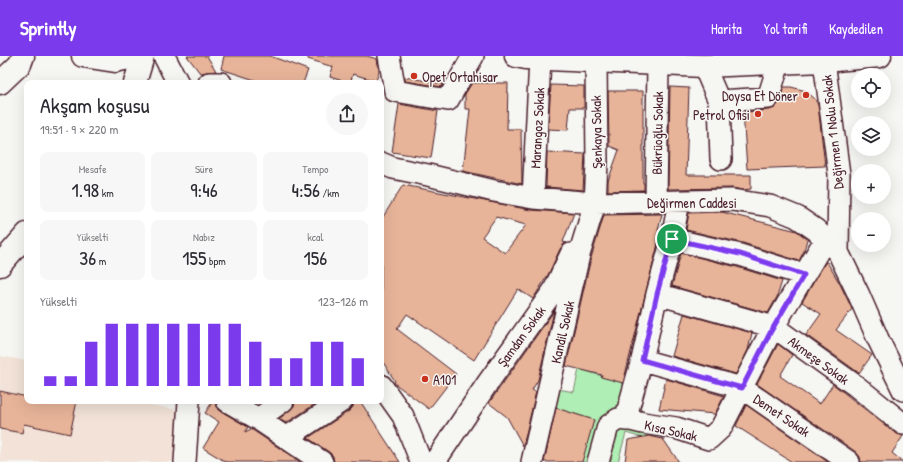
<!DOCTYPE html>
<html lang="tr">
<head>
<meta charset="utf-8">
<style>
	:root { --surface:#fff; --page:#f7f7f7; --text:#2b2b33; --muted:#7c7c81; --accent:#7c3aed }
	body { margin:0; font-family:"Patrick Hand",sans-serif; background:var(--page); color:var(--text); height:100vh; display:flex; flex-direction:column; font-size:15px; white-space:nowrap }
	* { box-sizing:border-box; margin:0 }
	p { font-size:13px; color:var(--muted) }
	.icon { flex:none; width:22px; height:22px; fill:none; stroke:currentColor; stroke-width:2; stroke-linecap:round; stroke-linejoin:round }
	.map { position:relative; flex:1; overflow:hidden }
	.details { position:absolute; left:24px; top:24px; width:360px; height:324px; display:flex; flex-direction:column; background:var(--surface); border-radius:8px; box-shadow:0 4px 16px #0002 }
	.details>* { flex:none }
	.controls { position:absolute; left:851px; top:12px; display:grid; gap:8px }
	.controls a { display:grid; place-items:center; width:40px; height:40px; border-radius:50%; background:var(--surface); box-shadow:0 4px 16px #0002; font-size:20px }
	.pin { position:absolute; display:grid; place-items:center; width:34px; height:34px; color:#fff; margin:-17px; border:2px solid #fff; border-radius:50%; box-shadow:0 1px 4px #0007 }
	.round { display:grid; place-items:center; flex:none; width:42px; height:42px; border-radius:21px; background:var(--page) }
	.summary { display:flex; align-items:center; justify-content:space-between; height:68px; padding:0 16px }
	h1 { font-size:22px; font-weight:600; line-height:30px }
	.metrics { display:grid; grid-template-columns:repeat(3,1fr); gap:6px; height:68px; padding:4px 16px }
	.metrics div { display:grid; align-content:center; border-radius:8px; background:var(--page); text-align:center }
	.metrics b { font-size:20px; font-weight:600 }
	.metrics small { font-size:11px; font-weight:400 }
	.metrics p { font-size:11px }
	.chart { height:112px; padding:8px 16px }
	.chart p { display:flex; justify-content:space-between }
	.chart svg { width:100%; height:72px; margin-top:4px; stroke:var(--accent); stroke-width:6 }
	header { display:flex; align-items:center; gap:24px; box-sizing:border-box; height:56px; padding:0 20px; background:var(--accent); color:#fff }
	header strong { font-size:19px }
	nav { display:flex; gap:22px; margin-inline-start:auto; font-size:14px }
	.map>svg:first-child { display:block }
	.built { fill:#f2e2d7 }
	.green { fill:#afeeb5; stroke:#7c8670 }
	.building { fill:#e7b499; stroke:#4a1f2b; fill-rule:evenodd }
	.lines { fill:none; stroke-linecap:round; stroke-linejoin:round }
	.minor-casing { stroke:#4a1f2b; stroke-width:24 }
	.major-casing { stroke:#4a1f2b; stroke-width:25 }
	.minor { stroke:#f6f6f2; stroke-width:21 }
	.major { stroke:#f6f6f2; stroke-width:22 }
	.route-casing { stroke:#fff; stroke-width:8 }
	.route { stroke:#7c3aed; stroke-width:5 }
	.poi-dot { fill:#c8321e; stroke:#f6f6f2; stroke-width:1.5 }
	.labels { text-anchor:middle; dominant-baseline:central; stroke-width:3; stroke-linejoin:round; paint-order:stroke }
	.poi-label { font-size:14px; fill:#4a1f2b; stroke:#f6f6f2; text-anchor:start }
	.street-label { font-size:14px; fill:#4a1f2b; stroke:#f6f6f2 }
</style>
</head>
<body>
<header>
<strong>Sprintly</strong>
<nav><a>Harita</a><a>Yol tarifi</a><a>Kaydedilen</a></nav>
</header>
<div class="map">
<svg width="903" height="406" viewBox="0 0 903 406">
	<rect width="100%" height="100%" fill="#f6f6f2"/>
	<filter id="ink" filterUnits="userSpaceOnUse"><feTurbulence type="fractalNoise" baseFrequency=".025" numOctaves="2"/><feDisplacementMap in="SourceGraphic" scale="8" xChannelSelector="R" yChannelSelector="G"/><feConvolveMatrix kernelMatrix="1 2 1 2 8 2 1 2 1" color-interpolation-filters="sRGB"/></filter>
	<g filter="url(#ink)">
		<path class="built" d="M0,300L27,305V345H130L183,355L177,406H0Z"/>
		<path class="green" d="M579,313L635,330L649,384L626,377L618,406H581L594,364L550,350L553,332L574,336Z"/>
		<path class="building" d="M187,0H207L216,15L200,17Z
			M224,0H270L308,14L303,27H264L221,13Z
			M308,0H367L377,3L379,15L376,25L353,18L350,27H349L330,21L333,11L308,3Z
			M405,21L443,28V29L442,31L405,25Z
			M472,27H508L507,73H521L522,128L463,115L470,53H465V38Z
			M551,29L584,30V52H570L568,74L548,73Z
			M670,31L689,32L686,119H751V133L743,134L732,132L668,133Z
			M784,31H791L806,35L815,43L818,49L825,110L747,113L743,56L769,54L775,52L779,46Z
			M608,35H643V127H644V134L608,135V125L619,94L609,90Z
			M399,48L438,55L431,102L392,96Z
			M547,96L585,98L583,134L546,131Z
			M403,129L531,154L574,157L563,186L567,187L564,188L560,193L549,217L533,243L518,233L474,304L407,258L397,273L456,318L429,353L394,327L395,325L381,303V164ZM496,161L526,169L505,197L482,181Z
			M722,156L797,175L807,183L804,195L799,205L743,187L686,174L689,157Z
			M662,158L658,175L661,176L660,180L623,327L601,321L602,319L566,310L591,202L604,159Z
			M681,197L737,211L782,225L777,241L768,257L672,230Z
			M827,206L840,228L852,253L836,274L872,299L859,317L806,279L821,258L802,246L825,207Z
			M554,255L538,324L532,334L536,336L523,390L507,361L489,347Z
			M684,258L752,277L748,294L736,318L672,300Z
			M778,288L792,299L780,320L820,348L833,328L895,377L903,380L892,397L903,406H861L860,401L856,396L757,328Z
			M666,323L724,340L715,358L659,353Z
			M0,335L27,341V345H77L70,378L24,368L22,377L0,373Z
			M213,345H215L216,351L221,355L248,371L245,376L251,373L300,406H226L203,392L219,366L205,357Z
			M295,345H320L286,367L279,363L290,354L294,350Z
			M354,345H360L400,406H334L333,400L329,396L308,382L349,355L353,351Z
			M746,349L828,406H792L736,370Z
			M556,352L594,364L582,406H544Z
			M649,380L663,383L679,406H625L628,384Z"/>
		<g class="lines">
			<g class="minor-casing">
				<path id="minor" d="M164,0L178,27
					M389,0L395,35L448,44L473,0
					M824,5L839,118L838,196
					M704,10L719,45L768,42L779,7
					M209,27H221
					M719,45L721,103
					M381,107L393,112L428,119L494,135L533,142L595,147L732,144L770,150L797,161L816,174L838,196L858,237L878,283L903,334
					M533,142L540,3
					M656,146L658,9
					M672,183L740,199L804,219
					M657,238L774,271L856,330L903,368
					M642,304L742,332L849,406
					M381,329L403,360L421,406
					M227,345L258,363L322,406
					M258,363L283,345
					M625,364L642,304L657,238L672,183L679,145
					M286,382L342,345
					M185,406L189,345
					M437,406L438,401L487,328L554,234L571,198
					M532,406L579,199L595,147L597,107L596,6
					M598,406L608,370L618,363L631,364L643,367L676,372L709,383L721,372L770,277L826,182"/>
			</g>
			<g class="major-casing">
				<path id="major" d="M83,0L115,5L138,0
					M516,0L526,2L704,10L824,5L880,0
					M0,27L20,8L23,0
					M135,27L143,0
					M0,209L27,178"/>
			</g>
			<use href="#minor" class="minor"/>
			<use href="#major" class="major"/>
		</g>
	</g>
	<g class="lines" filter="url(#ink)">
		<g class="route-casing">
			<path id="route" d="M672,183L740,198L804,219L770,277L742,332L642,304L657,238Z"/>
		</g>
		<use href="#route" class="route"/>
	</g>
	<g class="poi-dot">
		<circle cx="414" cy="20" r="4"/>
		<circle cx="806" cy="39" r="4"/>
		<circle cx="758" cy="58" r="4"/>
		<circle cx="425" cy="323" r="4"/>
	</g>
	<g class="labels">
		<g class="poi-label">
			<text x="422" y="20">Opet Ortahisar</text>
			<text x="798" y="39" text-anchor="end">Doysa Et Döner</text>
			<text x="750" y="58" text-anchor="end">Petrol Ofisi</text>
			<text x="433" y="323">A101</text>
		</g>
		<g class="street-label">
			<text transform="translate(537 72) rotate(-87)">Marangoz Sokak</text>
			<text transform="translate(596 76) rotate(-91)">Şenkaya Sokak</text>
			<text transform="translate(832 76) rotate(-96)">Değirmen 1 Nolu Sokak</text>
			<text transform="translate(657 77) rotate(-89)">Bükrüoğlu Sokak</text>
			<text x="692" y="146">Değirmen Caddesi</text>
			<text transform="translate(562 276) rotate(-77)">Kandil Sokak</text>
			<text transform="translate(521 280) rotate(-54)">Şamdan Sokak</text>
			<text transform="translate(819 304) rotate(36)">Akmeşe Sokak</text>
			<text transform="translate(782 359) rotate(34)">Demet Sokak</text>
			<text transform="translate(671 374) rotate(13)">Kısa Sokak</text>
		</g>
	</g>
</svg>
<div class="controls">
<a><svg class="icon" aria-label="locate" viewBox="0 0 24 24"><circle cx="12" cy="12" r="6"/><path d="M12 2v4M12 18v4M2 12h4M18 12h4"/></svg></a>
<a><svg class="icon" aria-label="layers" viewBox="0 0 24 24"><path d="M12 4l9 5-9 5-9-5zM3 14l9 5 9-5"/></svg></a>
<a>+</a>
<a>−</a>
</div>
<div class="pin" style="left:672px;top:183px;background:#1e9e55"><svg class="icon" aria-label="arrive" viewBox="0 0 24 24"><path d="M6 21V4h12l-3 4 3 4H6"/></svg></div>
<section class="details">
<div class="summary"><div><h1>Akşam koşusu</h1><p>19:51 · 9 × 220 m</p></div><a class="round"><svg class="icon" aria-label="share" viewBox="0 0 24 24"><path d="M12 15V3M7 8l5-5 5 5M5 13v7h14v-7"/></svg></a></div>
<div class="metrics">
<div><p>Mesafe</p><b>1.98<small> km</small></b></div>
<div><p>Süre</p><b>9:46</b></div>
<div><p>Tempo</p><b>4:56<small> /km</small></b></div>
</div>
<div class="metrics">
<div><p>Yükselti</p><b>36<small> m</small></b></div>
<div><p>Nabız</p><b>155<small> bpm</small></b></div>
<div><p>kcal</p><b>156</b></div>
</div>
<div class="chart"><p><span>Yükselti</span>123–126 m</p>
<svg viewBox="0 0 160 44" preserveAspectRatio="none"><path d="M5 44V38M15 44V38M25 44V17M35 44V6M45 44V6M55 44V6M65 44V6M75 44V6M85 44V6M95 44V6M105 44V17M115 44V27M125 44V27M135 44V17M145 44V17M155 44V27"/></svg>
</div>
</section>
</div>
</body>
</html>
